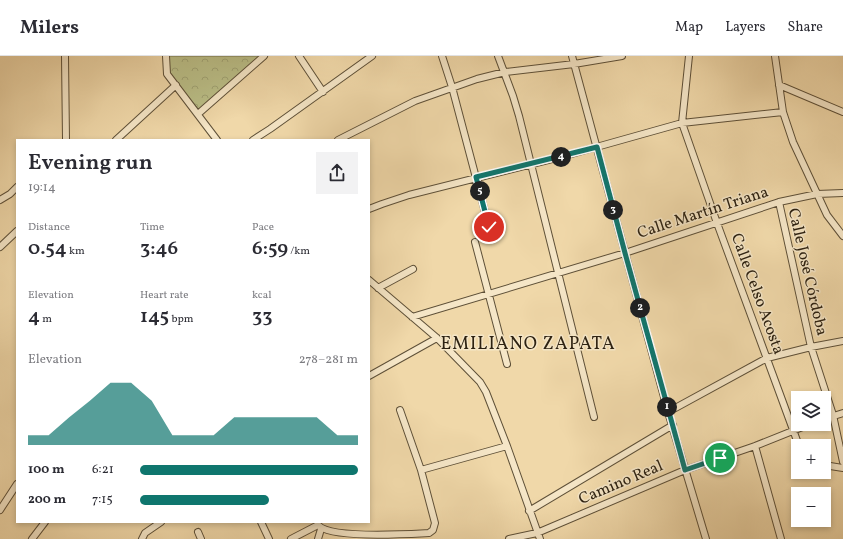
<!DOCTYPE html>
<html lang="en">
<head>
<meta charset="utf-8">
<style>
	:root { --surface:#fff; --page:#f2f2f3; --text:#2b2b33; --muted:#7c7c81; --line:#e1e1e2; --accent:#0f766e }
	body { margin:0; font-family:Vollkorn,serif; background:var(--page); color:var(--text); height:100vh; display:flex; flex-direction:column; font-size:15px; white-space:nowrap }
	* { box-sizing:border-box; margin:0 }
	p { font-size:13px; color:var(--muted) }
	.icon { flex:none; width:22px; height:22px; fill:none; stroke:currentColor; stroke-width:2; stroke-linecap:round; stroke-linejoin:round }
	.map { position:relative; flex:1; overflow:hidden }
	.details { position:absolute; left:16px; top:83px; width:354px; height:384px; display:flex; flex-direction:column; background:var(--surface); border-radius:0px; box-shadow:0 2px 6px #0003 }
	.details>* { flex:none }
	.fabs { position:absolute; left:791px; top:335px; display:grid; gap:8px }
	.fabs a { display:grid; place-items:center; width:40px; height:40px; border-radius:0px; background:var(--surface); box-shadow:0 2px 6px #0003; font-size:20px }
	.pin { position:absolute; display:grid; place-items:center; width:34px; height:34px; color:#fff; margin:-17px; border:2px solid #fff; border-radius:50%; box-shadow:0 1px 4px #0007 }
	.km { position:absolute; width:20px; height:20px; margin:-10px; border-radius:50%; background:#222; color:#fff; font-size:11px; line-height:20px; text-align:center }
	.round { display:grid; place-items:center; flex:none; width:42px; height:42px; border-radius:0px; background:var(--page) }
	.head { display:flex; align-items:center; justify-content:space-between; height:68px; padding:0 12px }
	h1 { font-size:22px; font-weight:600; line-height:30px }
	.figures { display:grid; grid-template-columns:repeat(3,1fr); gap:6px; height:68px; padding:4px 12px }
	.figures div { display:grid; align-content:center }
	.figures b { font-size:20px; font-weight:600 }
	.figures small { font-size:11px; font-weight:400 }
	.figures p { font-size:11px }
	.chart { height:112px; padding:8px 12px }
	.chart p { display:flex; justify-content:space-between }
	.chart svg { width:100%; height:72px; margin-top:4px; fill:var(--accent); opacity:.7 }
	ul { padding:0 12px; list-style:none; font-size:13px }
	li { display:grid; grid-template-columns:64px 48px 1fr; align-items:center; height:30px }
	li i { height:10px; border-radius:5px; background:var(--accent) }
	header { display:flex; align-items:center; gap:24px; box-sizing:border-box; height:56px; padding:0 20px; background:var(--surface); border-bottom:1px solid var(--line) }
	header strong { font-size:19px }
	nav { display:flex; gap:22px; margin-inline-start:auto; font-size:14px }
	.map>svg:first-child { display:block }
	.forest { fill:url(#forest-crowns); stroke:#74704c }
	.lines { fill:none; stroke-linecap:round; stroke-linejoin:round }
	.street-casing { stroke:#5e5038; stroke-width:8 }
	.street { stroke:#f5e6c7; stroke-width:6 }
	.route-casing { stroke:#fff; stroke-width:8 }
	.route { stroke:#0f766e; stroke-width:5 }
	.labels { text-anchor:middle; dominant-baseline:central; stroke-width:3; stroke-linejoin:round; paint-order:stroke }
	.street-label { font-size:16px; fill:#2d2212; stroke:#f5e6c7 }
	.quarter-label { font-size:18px; letter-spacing:1px; fill:#2d2212; stroke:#f5e6c7 }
</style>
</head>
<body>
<header>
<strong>Milers</strong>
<nav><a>Map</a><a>Layers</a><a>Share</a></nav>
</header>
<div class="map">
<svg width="843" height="483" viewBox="0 0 843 483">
	<defs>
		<pattern id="forest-crowns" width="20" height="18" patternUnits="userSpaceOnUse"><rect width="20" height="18" fill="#babe87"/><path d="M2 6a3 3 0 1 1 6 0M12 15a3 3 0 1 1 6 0" fill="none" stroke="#a0a374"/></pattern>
	</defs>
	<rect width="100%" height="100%" fill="#f0d8a9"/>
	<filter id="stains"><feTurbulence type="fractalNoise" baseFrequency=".005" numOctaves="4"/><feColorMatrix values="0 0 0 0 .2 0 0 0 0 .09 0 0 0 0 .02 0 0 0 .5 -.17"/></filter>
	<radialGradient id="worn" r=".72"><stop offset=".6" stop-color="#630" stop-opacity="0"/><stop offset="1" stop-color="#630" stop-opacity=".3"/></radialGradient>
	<path class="forest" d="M168,0H261L199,54L169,18Z"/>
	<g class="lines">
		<g class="street-casing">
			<path id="street" d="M65,0L66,84
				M166,0L167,18L217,84
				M299,0L323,36
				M442,0L452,31L489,171
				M498,0L513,40L519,60L594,361
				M572,0L668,356L706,483
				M689,0L682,67L717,167L799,390
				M775,0L783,56L793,86L827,159L843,180
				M779,29L843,56
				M198,58L264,0
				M116,84L176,29
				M253,84L270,73L372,0
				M338,84L415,45L477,23L505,16L574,8L622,0
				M0,144L10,138L17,131
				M779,146L811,291L833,359L843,406
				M369,153L382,148L409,139L568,99L682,67L783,56
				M475,186L507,308
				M0,191L17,175
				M369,224L437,282L480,326L486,336L507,390L540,483
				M378,232L413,213
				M412,261L625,197L779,146L817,138L843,137
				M369,320L437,282
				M668,356L767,302L811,291L843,285
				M824,363L843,357
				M755,390L781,483
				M824,409L843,412
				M421,414L507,390
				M0,454L17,428
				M529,455L673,369
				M261,466L269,483
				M318,469C330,483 409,478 429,477L433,474L435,467L421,414L400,354
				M198,476L201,483
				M32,483L45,466
				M142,483L145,477L161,466
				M291,483L318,469
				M318,483L321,473
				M509,483L537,477L685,414L755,390L810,368"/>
		</g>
		<use href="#street" class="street"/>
	</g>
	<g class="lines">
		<g class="route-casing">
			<path id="route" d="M489,171L476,121L597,91L625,197L685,414L720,402"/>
		</g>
		<use href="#route" class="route"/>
	</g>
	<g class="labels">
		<g class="street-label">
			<text transform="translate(703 157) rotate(-18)">Calle Martín Triana</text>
			<text transform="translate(807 216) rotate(77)">Calle José Córdoba</text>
			<text transform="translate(757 238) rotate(70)">Calle Celso Acosta</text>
			<text transform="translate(621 427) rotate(-23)">Camino Real</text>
		</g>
		<g class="quarter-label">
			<text x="528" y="288">EMILIANO ZAPATA</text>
		</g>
	</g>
	<rect width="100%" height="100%" filter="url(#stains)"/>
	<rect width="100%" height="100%" fill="url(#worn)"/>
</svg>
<div class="fabs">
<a><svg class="icon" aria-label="layers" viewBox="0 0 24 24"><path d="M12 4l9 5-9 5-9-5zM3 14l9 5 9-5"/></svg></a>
<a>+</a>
<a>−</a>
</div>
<div class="pin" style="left:720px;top:402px;background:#1e9e55"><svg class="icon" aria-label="arrive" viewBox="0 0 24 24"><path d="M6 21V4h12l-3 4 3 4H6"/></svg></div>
<div class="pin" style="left:489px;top:171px;background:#d93025"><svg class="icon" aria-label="check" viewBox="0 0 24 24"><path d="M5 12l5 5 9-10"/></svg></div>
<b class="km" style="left:667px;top:351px">1</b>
<b class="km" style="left:640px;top:252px">2</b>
<b class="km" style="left:613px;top:154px">3</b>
<b class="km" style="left:561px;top:101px">4</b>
<b class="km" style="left:480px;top:135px">5</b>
<section class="details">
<div class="head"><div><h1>Evening run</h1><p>19:14</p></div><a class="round"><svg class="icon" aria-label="share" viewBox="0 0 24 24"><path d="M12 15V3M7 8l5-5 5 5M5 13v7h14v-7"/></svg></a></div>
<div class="figures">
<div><p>Distance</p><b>0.54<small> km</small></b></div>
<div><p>Time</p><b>3:46</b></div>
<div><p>Pace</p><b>6:59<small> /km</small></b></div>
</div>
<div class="figures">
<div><p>Elevation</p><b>4<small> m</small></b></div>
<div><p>Heart rate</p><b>145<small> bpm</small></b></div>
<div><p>kcal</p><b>33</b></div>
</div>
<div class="chart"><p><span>Elevation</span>278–281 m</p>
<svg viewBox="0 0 160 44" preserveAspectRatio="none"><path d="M0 44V38L10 38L20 27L30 17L40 6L50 6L60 17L70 38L80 38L90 38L100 27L110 27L120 27L130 27L140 27L150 38L160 38V44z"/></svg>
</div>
<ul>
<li><b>100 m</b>6:21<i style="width:100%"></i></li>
<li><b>200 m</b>7:15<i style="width:59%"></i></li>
</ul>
</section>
</div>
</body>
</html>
